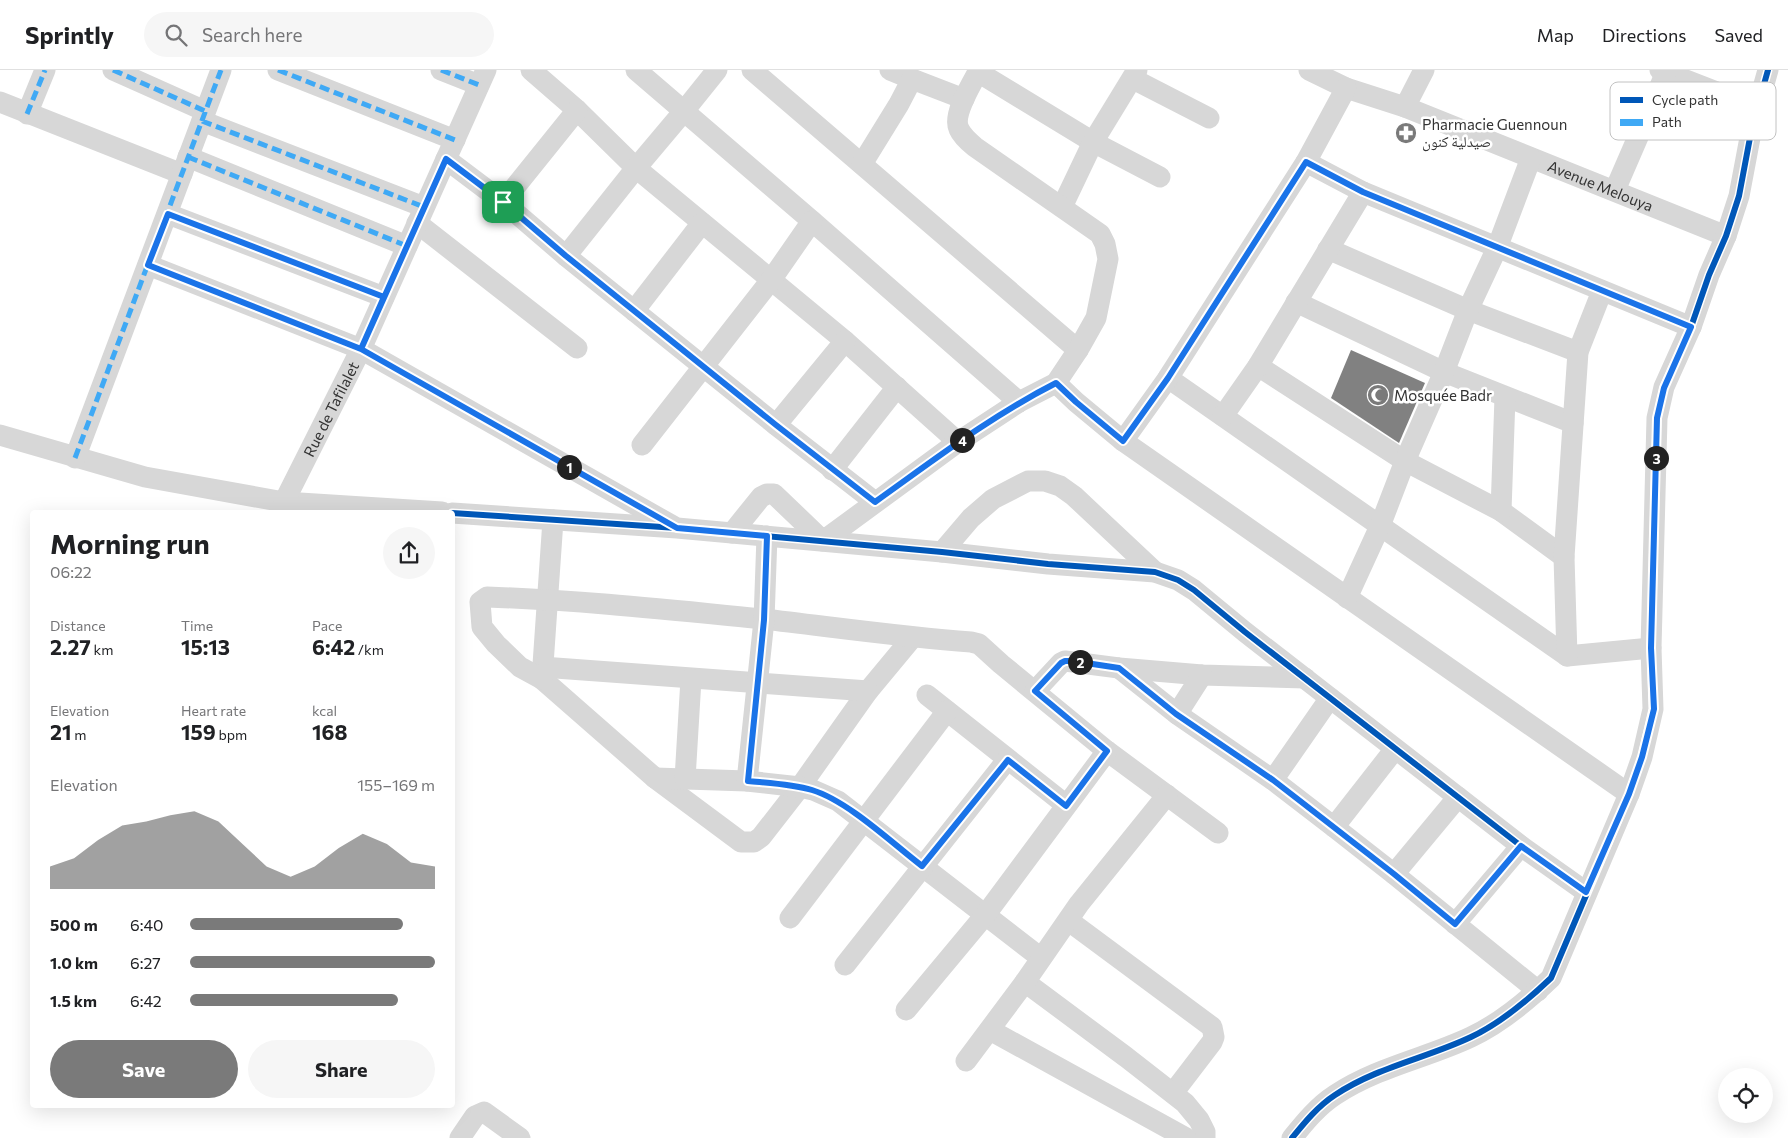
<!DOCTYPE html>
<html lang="en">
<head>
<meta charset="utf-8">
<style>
	:root { --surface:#fff; --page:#f6f6f6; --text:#202124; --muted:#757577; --line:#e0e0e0; --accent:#7a7a7a }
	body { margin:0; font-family:Commissioner,"Noto Naskh Arabic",sans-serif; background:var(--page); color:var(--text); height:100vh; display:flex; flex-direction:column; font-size:19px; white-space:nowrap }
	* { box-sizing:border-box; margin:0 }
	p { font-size:16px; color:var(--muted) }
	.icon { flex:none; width:28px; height:28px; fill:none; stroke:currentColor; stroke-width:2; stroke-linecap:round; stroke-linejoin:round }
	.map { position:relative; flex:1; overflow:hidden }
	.drawer { position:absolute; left:30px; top:440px; width:425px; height:598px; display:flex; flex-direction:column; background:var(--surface); border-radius:5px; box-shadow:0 5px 20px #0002 }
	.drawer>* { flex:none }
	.tools { position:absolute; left:1718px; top:998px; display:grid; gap:10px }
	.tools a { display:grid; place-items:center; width:55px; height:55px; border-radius:50%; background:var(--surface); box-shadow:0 5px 20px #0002; font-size:25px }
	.pin { position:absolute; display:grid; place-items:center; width:42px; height:42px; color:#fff; margin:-21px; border-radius:10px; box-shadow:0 2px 8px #0006 }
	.km { position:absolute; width:25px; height:25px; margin:-12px; border-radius:50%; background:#222; color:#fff; font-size:14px; line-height:25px; text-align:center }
	.round { display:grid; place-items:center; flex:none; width:52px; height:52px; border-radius:26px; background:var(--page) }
	.head { display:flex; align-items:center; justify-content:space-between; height:85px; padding:0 20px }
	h1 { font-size:28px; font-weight:700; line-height:38px }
	.stats { display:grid; grid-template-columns:repeat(3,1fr); gap:8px; height:85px; padding:5px 20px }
	.stats div { display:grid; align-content:center }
	.stats b { font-size:21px; font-weight:700 }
	.stats small { font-size:14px; font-weight:400 }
	.stats p { font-size:14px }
	.chart { height:140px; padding:10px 20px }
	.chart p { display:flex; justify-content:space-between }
	.chart svg { width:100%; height:90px; margin-top:5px; fill:var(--accent); opacity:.7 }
	.cta { display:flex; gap:10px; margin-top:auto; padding:10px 20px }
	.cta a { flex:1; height:58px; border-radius:30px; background:var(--accent); color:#fff; font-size:20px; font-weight:700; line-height:58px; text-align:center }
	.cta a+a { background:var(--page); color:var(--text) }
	ul { padding:0 20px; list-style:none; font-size:16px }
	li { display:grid; grid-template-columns:80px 60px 1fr; align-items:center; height:38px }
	li i { height:12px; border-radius:6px; background:var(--accent) }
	header { display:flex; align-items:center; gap:30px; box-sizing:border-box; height:70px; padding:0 25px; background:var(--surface); border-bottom:1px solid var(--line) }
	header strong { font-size:24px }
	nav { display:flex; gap:28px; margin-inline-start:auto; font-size:18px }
	.search { width:350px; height:45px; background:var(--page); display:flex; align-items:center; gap:12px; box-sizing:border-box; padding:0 18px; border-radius:28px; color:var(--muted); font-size:19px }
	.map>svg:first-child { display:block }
	.building { fill:#818181 }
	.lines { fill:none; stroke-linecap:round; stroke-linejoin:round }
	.minor { stroke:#d7d7d7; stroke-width:21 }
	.quiet { stroke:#3fa9f5; stroke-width:5; stroke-dasharray:10 5; stroke-linecap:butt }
	.cycleway-casing { stroke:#fff; stroke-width:9 }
	.cycleway { stroke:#0057b8; stroke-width:6 }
	.route-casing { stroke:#fff; stroke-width:10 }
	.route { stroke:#1a73e8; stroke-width:6 }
	.labels { text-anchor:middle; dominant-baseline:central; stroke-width:5; stroke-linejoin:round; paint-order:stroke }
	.poi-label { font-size:15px; fill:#333; stroke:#fff; text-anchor:start }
	.street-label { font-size:15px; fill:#333; stroke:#fff }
	.key { fill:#fff; stroke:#c2c2c2; stroke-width:1 }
	.key-label { font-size:14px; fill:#333 }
</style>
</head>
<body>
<header>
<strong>Sprintly</strong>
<div class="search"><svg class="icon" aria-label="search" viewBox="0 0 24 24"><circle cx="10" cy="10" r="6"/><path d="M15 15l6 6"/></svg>Search here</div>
<nav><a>Map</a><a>Directions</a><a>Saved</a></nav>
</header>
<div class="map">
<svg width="1788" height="1068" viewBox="0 0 1788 1068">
	<rect width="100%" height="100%" fill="#fff"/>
	<path class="building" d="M1351,280L1425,313L1399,373L1331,328Z"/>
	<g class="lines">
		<g class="minor">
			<path d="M113,0L205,41"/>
			<path d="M278,0L455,70"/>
			<path d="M441,0L479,15"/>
			<path d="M531,0L577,40L636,98L845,271L958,372"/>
			<path d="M636,0L812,151L1019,332"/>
			<path d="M752,0L1078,280"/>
			<path d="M890,0L912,9"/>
			<path id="s1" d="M1309,0L1346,18L1405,37L1726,166"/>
			<path d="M1660,0L1758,38"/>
			<path d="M978,2L1093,72L1160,107"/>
			<path d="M1133,9L1209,48"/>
			<path d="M0,32L182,104"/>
			<path d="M1405,37L1424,0"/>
			<path d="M27,44L45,0"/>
			<path d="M202,51L424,137"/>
			<path d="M188,87L407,176"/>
			<path d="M446,89L503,132L566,186L776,355L875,432"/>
			<path d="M1306,92L1363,122L1691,257"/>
			<path d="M862,94L899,34L912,9L964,29"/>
			<path d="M1615,120L1667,0"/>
			<path d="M503,132L577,40"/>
			<path d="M1062,137L1093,72L1137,0"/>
			<path d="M168,144L384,227"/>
			<path d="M417,153L577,278"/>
			<path d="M1328,179L1468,240L1578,282"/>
			<path d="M566,186L636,98L684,41L717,0"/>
			<path d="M148,195L361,279L673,456"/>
			<path d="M1296,232L1444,302L1573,353"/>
			<path d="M634,241L702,153"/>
			<path d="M1258,296L1405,391L1501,441L1564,487"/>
			<path d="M1168,308L1567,586L1651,578"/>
			<path d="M1056,313L1076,332L1123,371L1629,724"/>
			<path d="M1223,346L1258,296L1363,122"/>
			<path d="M776,355L845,271"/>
			<path d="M0,365L145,407L284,432L442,442"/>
			<path d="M1123,371L1168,308L1306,92L1346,18"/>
			<path d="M642,375L771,210L812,151"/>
			<path d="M75,388L221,0"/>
			<path d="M832,400L897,317"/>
			<path id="s2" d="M284,432L361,279L486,0"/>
			<path d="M1501,441L1505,327"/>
			<path d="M452,443L677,458L942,482L1048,494L1155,502L1178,510L1194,520L1245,562L1521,776L1586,822"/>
			<path d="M553,450L542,609L655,708L741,772H754L761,767L800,717L868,621L912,568"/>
			<path d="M732,463L761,427L767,424H774L823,471L958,372L1019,332L1056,313L1078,280L1096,248L1108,189L1105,174L1100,164L975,77C969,72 962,66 959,59C952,45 972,13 979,0"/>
			<path d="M942,482L971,448L993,429L1028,411H1045L1060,416L1074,426L1155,502"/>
			<path d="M1347,528L1380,456L1405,391L1444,302L1468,240L1497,178L1531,88"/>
			<path d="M1567,586L1564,487L1578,282L1602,221"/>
			<path d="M542,597L868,621"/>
			<path d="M1119,598L1177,644L1273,710L1334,757L1394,804L1538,921"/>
			<path d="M542,609L520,597L496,574L482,557L480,532L487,527C579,530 671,540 763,549C833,557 902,567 971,572L979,574L1001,594L1107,681L1218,763"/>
			<path d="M1035,621L1061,593L1065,591L1119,598L1202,605L1305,608"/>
			<path d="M927,625L1066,735"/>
			<path d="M1177,644L1202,605"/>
			<path d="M655,708L747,711L800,717L813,720L838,731L1041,888"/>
			<path d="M685,709L691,609"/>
			<path d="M1273,710L1330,628"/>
			<path d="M747,711L764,550L767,466"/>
			<path d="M1334,757L1395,679"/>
			<path d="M1394,804L1458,727"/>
			<path d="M790,848L947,641"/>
			<path d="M1069,851L1212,957L1214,967L1212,972L1173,1023"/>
			<path d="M1455,854L1521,776"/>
			<path d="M845,895L1007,690"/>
			<path d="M1025,912L1126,987L1185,1033L1199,1050L1205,1062V1068"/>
			<path d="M906,940L986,844L1107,681"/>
			<path d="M990,960L1186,1068"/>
			<path d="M966,991L1025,912L1079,834L1167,725"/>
			<path d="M460,1068L475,1046L484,1042L520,1068"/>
			<path d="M1292,1068C1305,1052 1318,1036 1335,1025C1377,997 1427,988 1471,967C1501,953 1527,931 1551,908L1629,724L1642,687L1653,639L1651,578L1657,348L1664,317L1691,257L1709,205L1726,166L1739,126L1752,57L1768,0"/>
		</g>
		<path class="quiet" d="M113,0L205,41
			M278,0L455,70
			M441,0L479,15
			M27,44L45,0
			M202,51L424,137
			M188,87L407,176
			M168,144L384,227
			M75,388L221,0"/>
		<g class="cycleway-casing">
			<path id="cycleway" d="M452,443L677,458L942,482L1048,494L1155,502L1178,510L1194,520L1245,562L1521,776L1586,822
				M1292,1068C1305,1052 1318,1036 1335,1025C1377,997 1427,988 1471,967C1501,953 1527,931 1551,908L1629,724L1642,687L1653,639L1651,578L1657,348L1664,317L1691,257L1709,205L1726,166L1739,126L1752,57L1768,0"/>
		</g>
		<use href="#cycleway" class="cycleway"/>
	</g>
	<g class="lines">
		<g class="route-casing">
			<path id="route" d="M503,132L446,89L361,279L148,195L168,144L384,227L361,279L677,458L767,466L764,550L748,711C769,713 792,714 812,720C848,731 892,773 922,796L1008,690L1066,736L1107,681L1035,621L1061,593L1065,591H1073L1119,598L1176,644L1273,710L1304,734L1394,804L1455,854L1521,776L1586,822L1629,724L1642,687L1654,639L1651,578L1657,348L1664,318L1691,257L1363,122L1306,92L1168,308L1123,371L1076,332L1056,313C991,346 934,390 875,432L776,355L566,186L503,132"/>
		</g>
		<use href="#route" class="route"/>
	</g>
	<defs>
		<g id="pharmacy-disc" transform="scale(1.125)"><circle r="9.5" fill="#7a7a7a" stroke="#fff"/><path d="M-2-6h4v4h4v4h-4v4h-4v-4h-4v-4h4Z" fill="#fff"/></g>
		<g id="mosque-disc" transform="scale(1.125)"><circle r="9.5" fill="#7a7a7a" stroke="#fff"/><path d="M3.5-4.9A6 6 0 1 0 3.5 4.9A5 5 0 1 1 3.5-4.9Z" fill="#fff"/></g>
	</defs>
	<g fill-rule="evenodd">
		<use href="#pharmacy-disc" x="1406" y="63"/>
		<use href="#mosque-disc" x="1378" y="325"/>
	</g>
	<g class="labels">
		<g class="poi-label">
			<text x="1422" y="54">Pharmacie Guennoun<tspan x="1422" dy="17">صيدلية كنون</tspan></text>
			<text x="1394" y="325">Mosquée Badr</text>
		</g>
		<g class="street-label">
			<text stroke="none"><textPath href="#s1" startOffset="314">Avenue Melouya</textPath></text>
			<text stroke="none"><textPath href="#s2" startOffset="104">Rue de Tafilalet</textPath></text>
		</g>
	</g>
	<rect x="1610" y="12" width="166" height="58" rx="8" class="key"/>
	<rect x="1620" y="27" width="23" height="6" fill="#0057b8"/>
	<rect x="1620" y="49" width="23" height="7" fill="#3fa9f5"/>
	<g class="key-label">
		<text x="1652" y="35">Cycle path</text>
		<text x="1652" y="57">Path</text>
	</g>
</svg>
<div class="tools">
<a><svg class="icon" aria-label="locate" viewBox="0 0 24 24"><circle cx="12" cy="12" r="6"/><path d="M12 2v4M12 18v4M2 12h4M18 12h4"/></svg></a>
</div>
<div class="pin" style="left:503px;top:132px;background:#1e9e55"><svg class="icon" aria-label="arrive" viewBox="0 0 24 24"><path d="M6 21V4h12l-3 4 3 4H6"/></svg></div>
<b class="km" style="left:569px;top:397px">1</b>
<b class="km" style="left:1080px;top:592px">2</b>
<b class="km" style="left:1656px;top:388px">3</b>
<b class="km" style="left:962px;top:370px">4</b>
<section class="drawer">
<div class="head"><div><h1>Morning run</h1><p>06:22</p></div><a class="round"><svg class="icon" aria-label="share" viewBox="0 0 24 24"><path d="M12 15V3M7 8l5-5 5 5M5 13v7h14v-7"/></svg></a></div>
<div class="stats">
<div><p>Distance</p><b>2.27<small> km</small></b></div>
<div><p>Time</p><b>15:13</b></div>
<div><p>Pace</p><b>6:42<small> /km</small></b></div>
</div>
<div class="stats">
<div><p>Elevation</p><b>21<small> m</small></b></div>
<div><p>Heart rate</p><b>159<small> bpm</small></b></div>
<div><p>kcal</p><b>168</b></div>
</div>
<div class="chart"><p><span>Elevation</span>155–169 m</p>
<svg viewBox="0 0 160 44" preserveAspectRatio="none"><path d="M0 44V33L10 29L20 20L30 13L40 11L50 8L60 6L70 11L80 22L90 33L100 38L110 33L120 24L130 17L140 22L150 31L160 33V44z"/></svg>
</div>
<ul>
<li><b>500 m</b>6:40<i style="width:87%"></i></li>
<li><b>1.0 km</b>6:27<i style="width:100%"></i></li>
<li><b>1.5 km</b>6:42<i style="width:85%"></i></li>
</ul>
<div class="cta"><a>Save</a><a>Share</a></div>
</section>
</div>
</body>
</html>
